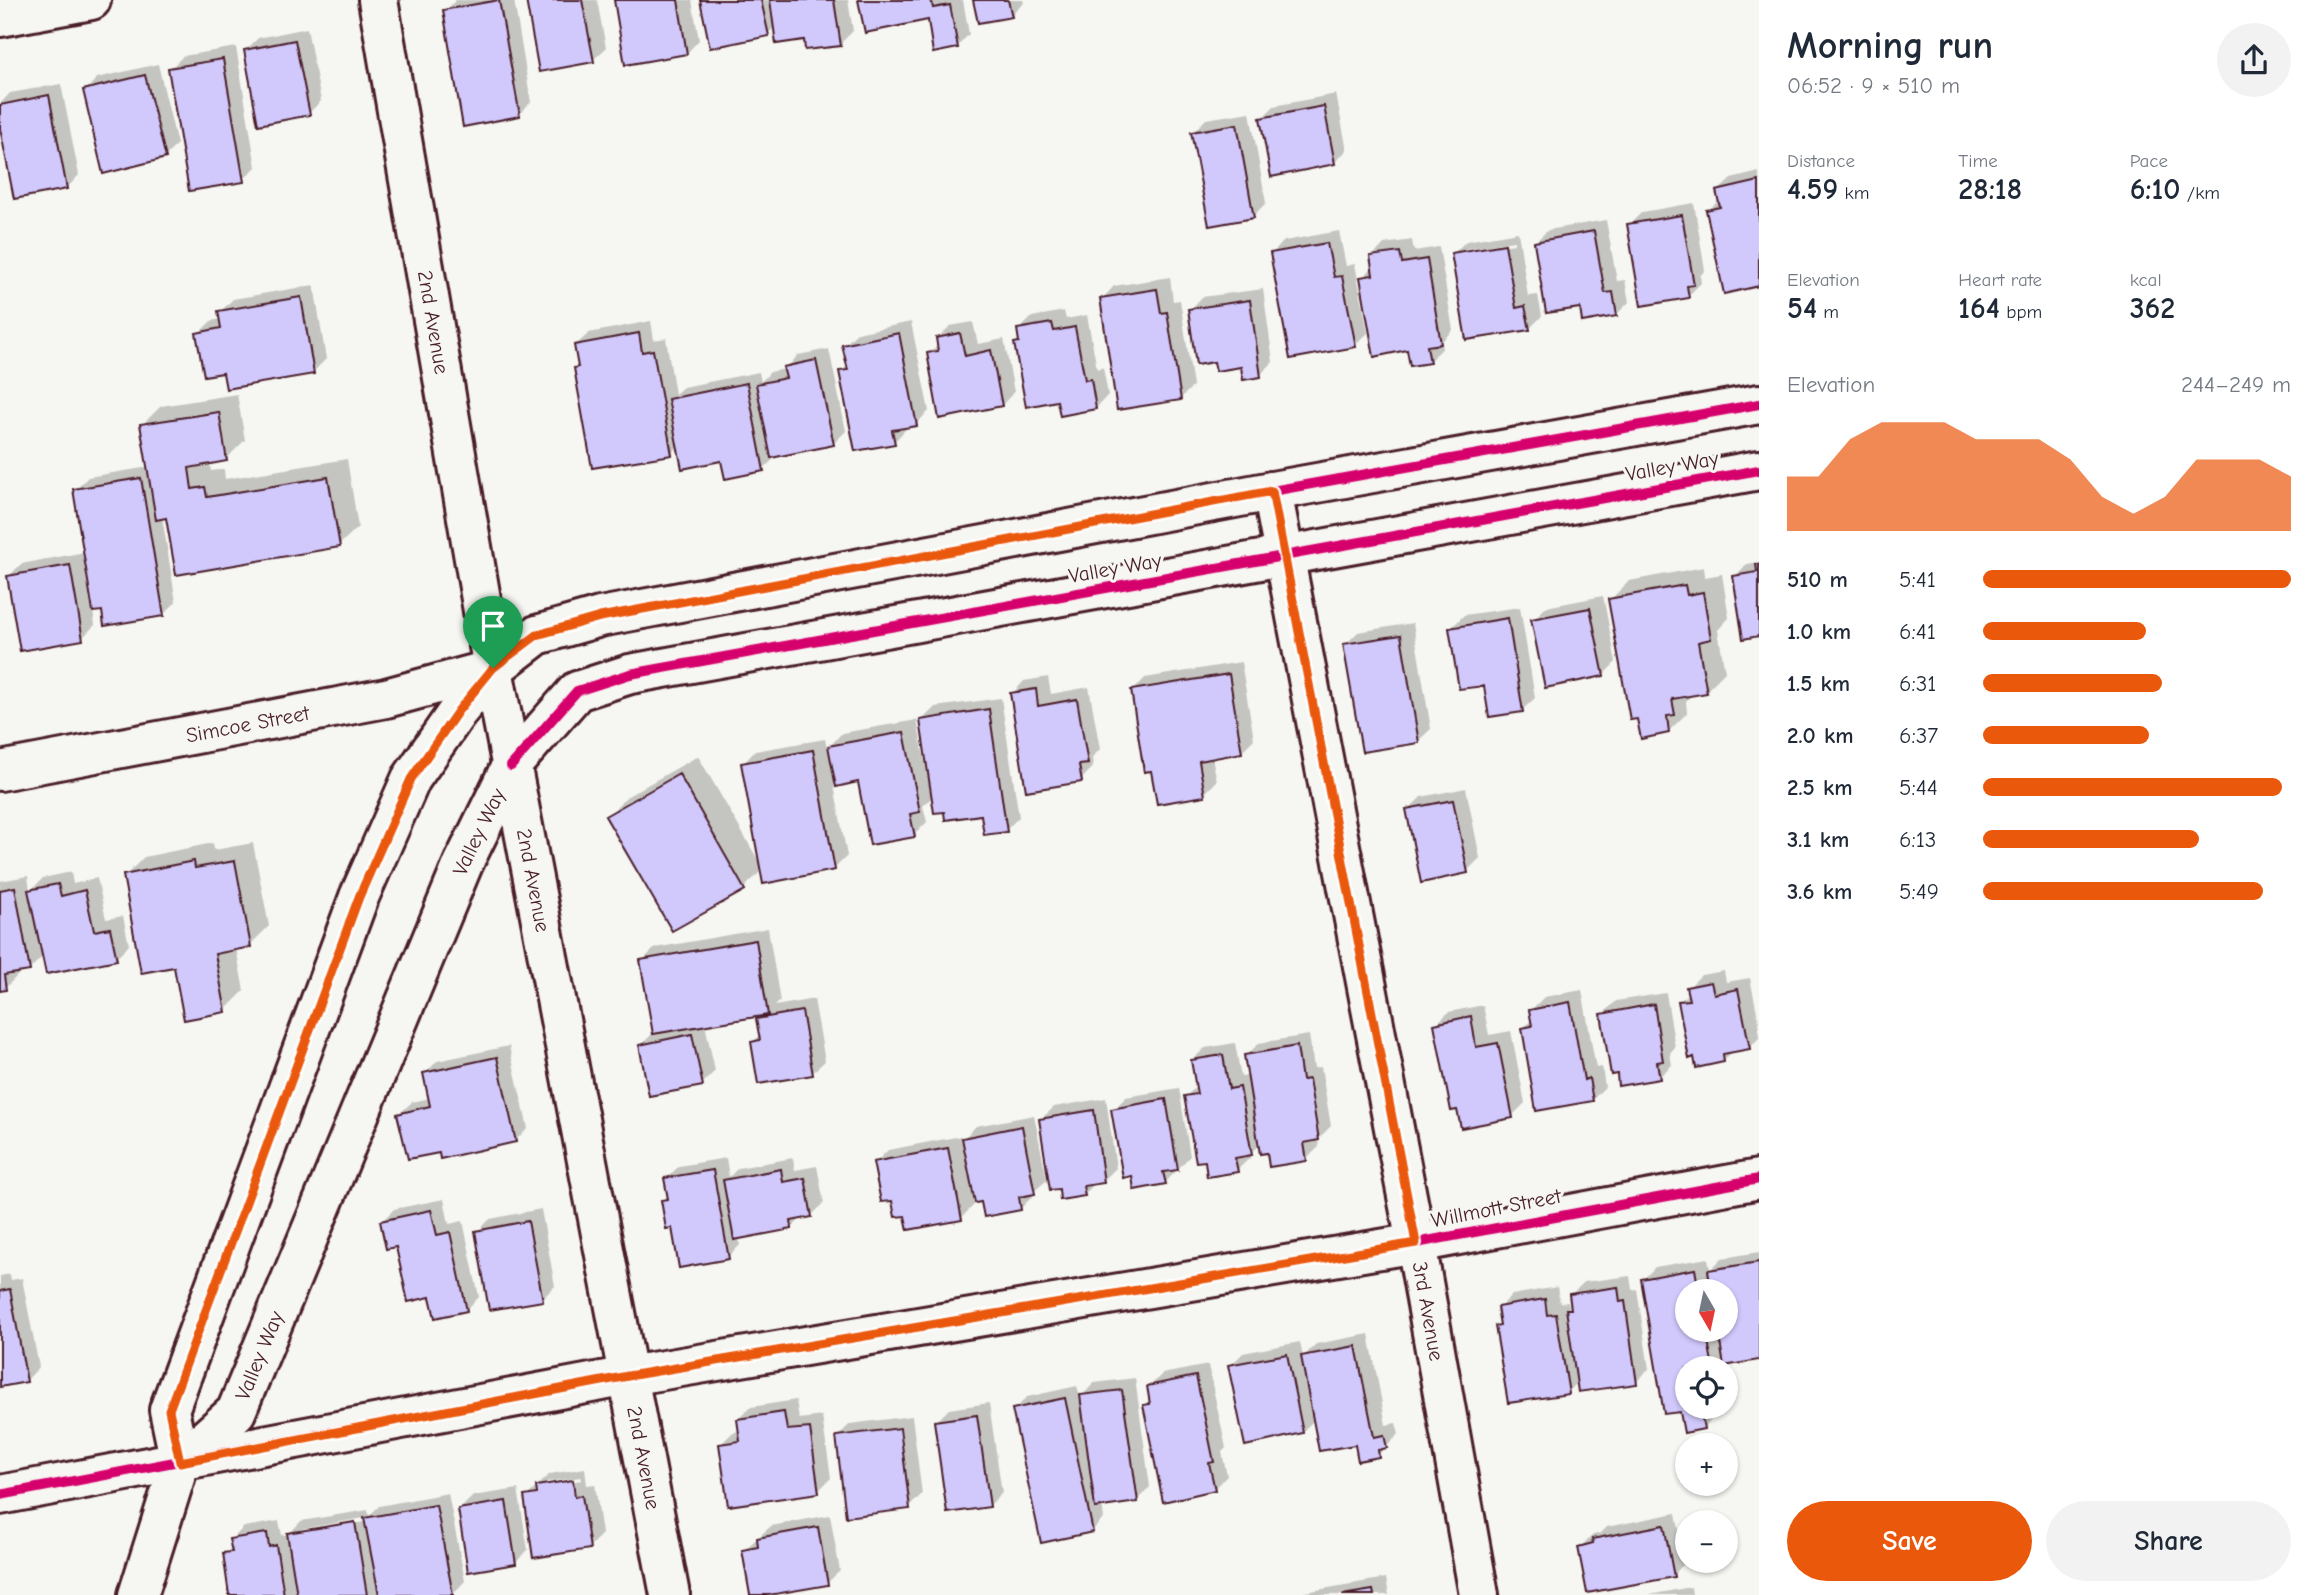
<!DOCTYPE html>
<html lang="en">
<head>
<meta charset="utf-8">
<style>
	:root { --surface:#fff; --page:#f2f2f3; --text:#1f2937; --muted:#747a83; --accent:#ea580c }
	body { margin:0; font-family:"Comic Neue",sans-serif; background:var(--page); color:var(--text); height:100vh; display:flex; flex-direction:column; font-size:26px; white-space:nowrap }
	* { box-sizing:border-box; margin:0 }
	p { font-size:23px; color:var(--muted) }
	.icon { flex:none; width:38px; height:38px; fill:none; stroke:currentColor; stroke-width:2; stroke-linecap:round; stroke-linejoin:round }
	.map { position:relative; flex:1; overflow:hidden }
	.drawer { display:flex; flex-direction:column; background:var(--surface); width:560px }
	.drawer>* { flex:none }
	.needle { width:46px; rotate:171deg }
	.buttons { position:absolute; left:1675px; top:1279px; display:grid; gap:14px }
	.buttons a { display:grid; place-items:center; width:63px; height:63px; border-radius:50%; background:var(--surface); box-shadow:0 2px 5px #0004; font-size:35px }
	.pin { position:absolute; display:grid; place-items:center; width:60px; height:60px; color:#fff; margin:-72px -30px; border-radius:50% 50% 50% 0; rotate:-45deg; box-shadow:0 0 7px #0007 }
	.pin .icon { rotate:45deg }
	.round { display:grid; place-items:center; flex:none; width:74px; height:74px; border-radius:37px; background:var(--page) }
	.head { display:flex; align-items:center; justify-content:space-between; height:119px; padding:0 28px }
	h1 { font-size:38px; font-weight:700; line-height:52px }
	.figures { display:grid; grid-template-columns:repeat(3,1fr); gap:10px; height:119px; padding:7px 28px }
	.figures div { display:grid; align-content:center }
	.figures b { font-size:30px; font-weight:700 }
	.figures small { font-size:19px; font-weight:400 }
	.figures p { font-size:19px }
	.chart { height:196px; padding:14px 28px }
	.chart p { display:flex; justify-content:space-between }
	.chart svg { width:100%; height:126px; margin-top:7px; fill:var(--accent); opacity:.7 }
	.action { display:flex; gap:14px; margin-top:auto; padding:14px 28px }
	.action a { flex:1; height:80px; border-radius:42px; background:var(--accent); color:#fff; font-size:28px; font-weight:700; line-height:80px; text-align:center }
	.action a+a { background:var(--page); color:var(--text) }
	ul { padding:0 28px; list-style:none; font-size:23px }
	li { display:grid; grid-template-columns:112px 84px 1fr; align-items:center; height:52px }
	li i { height:18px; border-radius:9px; background:var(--accent) }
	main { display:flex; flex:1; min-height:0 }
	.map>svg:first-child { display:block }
	.shadow { fill:#0003; fill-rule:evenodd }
	.building { fill:#d1c9fc; stroke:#4a1f2b; stroke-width:2 }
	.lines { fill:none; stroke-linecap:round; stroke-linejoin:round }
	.street-casing { stroke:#4a1f2b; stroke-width:44 }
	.secondary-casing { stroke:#4a1f2b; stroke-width:44 }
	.street { stroke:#f6f6f2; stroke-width:38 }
	.secondary { stroke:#f6f6f2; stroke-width:38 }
	.cycleway-casing { stroke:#f6f6f2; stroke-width:15 }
	.cycleway { stroke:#d6006c; stroke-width:10 }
	.route-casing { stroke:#fff; stroke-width:14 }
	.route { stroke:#ea580c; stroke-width:9 }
	.labels { text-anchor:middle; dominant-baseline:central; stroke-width:6; stroke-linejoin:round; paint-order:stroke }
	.street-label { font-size:21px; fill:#4a1f2b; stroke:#f6f6f2 }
</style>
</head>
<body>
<main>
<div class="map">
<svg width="1759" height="1595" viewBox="0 0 1759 1595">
	<rect width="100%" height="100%" fill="#f6f6f2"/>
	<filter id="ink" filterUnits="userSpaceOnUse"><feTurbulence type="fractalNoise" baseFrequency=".0143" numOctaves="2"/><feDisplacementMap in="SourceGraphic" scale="14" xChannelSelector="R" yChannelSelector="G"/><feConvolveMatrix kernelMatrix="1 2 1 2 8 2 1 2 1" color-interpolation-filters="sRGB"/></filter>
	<g filter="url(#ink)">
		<path class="shadow" d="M456,0H514L531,102L519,114L445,11Z
			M527,0H597L606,48L593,60Z
			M615,0H692L699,40L687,53Z
			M702,0H848L853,31L840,44L806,38L775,26L768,34Z
			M860,0H963L969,34L957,47L929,18Z
			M975,0H1023L1024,3L1011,15Z
			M307,28L321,101L309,113L246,50L258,38Z
			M236,47L256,167L243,180L170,69L183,56Z
			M158,64L177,144L165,157L85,91L97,78Z
			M61,84L79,175L67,188L0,118V104L10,93Z
			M1336,94L1347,150L1334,163L1261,119L1274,106Z
			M1250,112L1266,203L1253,216L1193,132L1206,119Z
			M1759,172V284L1708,211L1720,199L1718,191L1731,179Z
			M1694,203L1705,270L1700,276L1701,283L1688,296L1629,225L1642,212Z
			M1606,220L1617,281L1625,280L1629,302L1616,315L1581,306L1535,242L1548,230Z
			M1339,231L1346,266L1355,264L1368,333L1355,345L1272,254L1284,241Z
			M1518,232L1528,296L1538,295L1542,316L1529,329L1453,254L1466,241ZM1514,241V244L1465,252V249Z
			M1412,240L1414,251L1439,247L1453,330L1441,342L1442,349L1429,361L1409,348L1362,278L1373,267L1372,257L1384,244Z
			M1170,277L1173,301L1180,300L1193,386L1181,398L1102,299L1114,286Z
			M314,285L326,359L313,372L225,371L198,334L211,321L221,319L220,312L233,299Z
			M1263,289L1273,362L1260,375L1243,365L1216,360L1190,310L1202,297Z
			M1064,311L1066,319L1087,315L1097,369L1103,367L1108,395L1096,408L1058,399L1016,343L1020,339L1019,330L1032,317Z
			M651,321L654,340L666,338L675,394L683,387L759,372L761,382L770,372L786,369L798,355L829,349L846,431L833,444L776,457L763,469L723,459L679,445L671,453L576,368L579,365L576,345L589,333Z
			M911,322L929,411L916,424L906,426V429L894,442L841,372L848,365L844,345L857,333Z
			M973,322L978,344L1004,339L1014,392L1002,405L929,354L939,344L937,339L950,326Z
			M237,394L245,440L226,459L210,462L211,471L224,469L225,479L347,459L358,527L339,545L168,516L162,517L176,602L163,615L103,609L93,611L95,625L82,638L8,577L21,564L85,552L75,490L88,477L149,467L142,425L161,406Z
			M1759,562V635L1734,577L1747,564Z
			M1704,567L1705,577L1722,574L1729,618L1718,630L1725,672L1706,691L1694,693L1686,701L1687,713L1668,732L1639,717L1610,600L1629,581Z
			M1603,596L1616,662L1603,675L1533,620L1546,607Z
			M1520,607L1535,698L1522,710L1486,684L1451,628L1464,615Z
			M1413,623L1431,729L1418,741L1345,645L1358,632Z
			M1241,662L1254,739L1241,752L1212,757L1217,781L1204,794L1152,769L1133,691L1145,678Z
			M1048,677L1051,694L1089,687L1100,749L1092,758L1093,767L1081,780L1012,694L1024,681Z
			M1001,698L1019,817L1006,830L982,813L945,810L933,796L923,806L927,822L914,835L860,780L834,785L847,856L834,869L762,870L744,888L673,929L608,816L626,797L698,756L761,865L743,764L755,751L825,739L827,749L842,733L917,720L927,773H930L922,720L935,707Z
			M1466,788L1480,858L1467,871L1408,810L1421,797Z
			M213,843L214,850L253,843L269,926L250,945L236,948L244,991L225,1010L175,965L125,876L144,857Z
			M71,872L73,884L97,878L106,919L123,916L129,945L116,958L44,955L29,970L17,971L18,975L5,988L0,989V881L28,876L30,891L43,878Z
			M768,928L780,1001L775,1006L814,999L825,1061L812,1073L753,1042L760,1035L757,1019L762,1014L705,1024L715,1071L702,1084L641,1045L653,1033L642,961L655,948Z
			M1724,971L1726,982L1750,978L1759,1022V1038L1749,1048L1733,1051L1723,1061L1680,1002L1689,992L1688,988L1701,975Z
			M1582,990L1596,1068L1602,1067L1605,1087L1593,1099L1523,1028L1533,1019L1531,1010L1544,997Z
			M1666,993L1675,1047L1670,1053L1672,1065L1659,1077L1603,1014L1616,1001Z
			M1483,1005L1489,1035L1511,1031L1525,1103L1512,1116L1436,1024L1449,1012Z
			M1309,1035L1314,1068L1321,1067L1331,1126L1318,1139L1319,1147L1306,1159L1268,1151L1260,1144L1249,1154L1250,1158L1237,1170L1206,1159L1186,1096L1197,1086L1192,1060L1205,1048L1235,1043L1241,1077L1249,1076L1246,1056L1259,1043Z
			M509,1046L528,1128L515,1141L440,1151L399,1114L412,1102L430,1098L425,1074L437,1061Z
			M1179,1088L1190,1156L1165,1183L1113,1110L1126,1097Z
			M1106,1098L1116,1168L1103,1181L1096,1182L1084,1195L1041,1119L1054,1107Z
			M1034,1115L1047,1180L1032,1193L1033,1196L1020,1209L983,1200L973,1201L974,1205L961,1218L906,1214L893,1199L875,1163L888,1150L961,1136V1141L976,1126Z
			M726,1158L729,1177L738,1168L793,1158L795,1170L817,1166L824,1203L811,1216L802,1217L792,1228L739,1237L740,1245L728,1257L674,1226L663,1200L669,1195L666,1179L679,1166Z
			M444,1199L449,1224L463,1221L479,1297L467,1309L398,1245L382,1221L394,1209Z
			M541,1209L555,1286L542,1299L477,1232L490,1219Z
			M1759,1252V1358L1727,1364L1731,1389L1726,1394V1368H1687V1407H1714L1716,1415L1703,1428L1682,1410L1643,1280L1655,1267L1708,1258L1710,1270L1722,1258ZM1687,1292H1726V1330H1687Z
			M10,1274L11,1280L22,1278L39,1367L27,1380L0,1385V1276Z
			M1630,1276L1632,1290L1637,1289L1649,1369L1636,1382H1578L1568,1392L1497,1326L1501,1322L1499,1308L1512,1295L1557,1287L1560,1303L1568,1302L1569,1308L1573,1305L1571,1295L1584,1282Z
			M1369,1334L1386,1425L1396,1423L1399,1434L1378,1455L1315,1419L1302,1432L1230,1366L1243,1353L1300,1342L1303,1357L1316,1344Z
			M1208,1365L1226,1448L1222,1452L1227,1476L1214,1489L1145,1406L1151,1399L1149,1387L1162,1374Z
			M1135,1378L1150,1487L1137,1500L1102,1505L1104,1518L1092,1531L1014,1410L1027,1397L1077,1386L1080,1398L1094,1383Z
			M796,1400L799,1419L822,1416L831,1478L818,1491L720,1445L733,1432L740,1431L738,1419L751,1407Z
			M989,1403L1002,1493L989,1506L936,1422L949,1409Z
			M912,1416L922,1494L909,1507L838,1436L850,1424Z
			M585,1468L587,1485L595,1484L602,1534L589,1547L526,1497L550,1474ZM581,1477L582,1480L543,1486L547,1482Z
			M518,1489L528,1550L515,1563L460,1509L473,1496Z
			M448,1493L465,1581L453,1594L231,1595L225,1554L233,1546L231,1540L244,1527L279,1521L282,1535L289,1534L301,1521L368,1510L369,1516L379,1506ZM364,1518V1522L301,1533V1529Z
			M1676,1513L1685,1563L1673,1575L1580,1547L1593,1535L1601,1533L1607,1527Z
			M830,1515L840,1571L827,1583L751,1595L744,1550L771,1526Z
			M1386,1578L1389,1595H1302L1305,1592Z
			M1691,1587L1692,1595H1649Z"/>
		<path class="building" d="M499,0L520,116L463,127L443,10Z
			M526,0H582L594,62L539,72Z
			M614,0H678L687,54L625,65Z
			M700,0H761L769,36L710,48Z
			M770,0H834L841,46L805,50L804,40L776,44Z
			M858,0H931L933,8L950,5L958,48L933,53L928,20L865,33Z
			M973,0H1008L1012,17L978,23Z
			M295,40L310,115L258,125L244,50Z
			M223,59L244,182L189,191L168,68Z
			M145,75L166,158L103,174L83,90Z
			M49,95L67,189L14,199L0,128V105Z
			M1324,106L1335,164L1271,177L1260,118Z
			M1237,124L1254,218L1209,226L1191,132Z
			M1759,181V286L1724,294L1706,210L1720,207L1716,191Z
			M1682,215L1694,285L1687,286L1689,298L1641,306L1627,224Z
			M1594,231L1605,293L1613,292L1617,316L1582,322L1580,308L1546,313L1534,242Z
			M1327,243L1334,277L1342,276L1356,347L1290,359L1270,253Z
			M1505,244L1516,308L1525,306L1530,330L1466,340L1451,253Z
			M1400,252L1402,263L1427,259L1441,344L1427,346L1430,363L1410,366L1407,350L1374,357L1360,277L1373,275L1370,256Z
			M1157,289L1161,313L1167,312L1181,400L1117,410L1100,298Z
			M301,297L314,374L226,389L223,373L204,376L196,333L221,328L218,311Z
			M1250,300L1261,377L1243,380L1241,367L1216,371L1214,362L1196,365L1188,309Z
			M1052,323L1054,331L1075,327L1085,380L1091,379L1096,409L1060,416L1057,401L1026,407L1014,343L1019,342L1017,329Z
			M639,333L642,352L653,350L672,455L592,468L574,368L578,367L574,345Z
			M899,333L917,426L892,430L895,444L855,451L839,371L848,370L842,345Z
			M960,333L965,356L991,350L1002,406L939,419L927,353L938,351L936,338Z
			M816,360L834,445L771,458L756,384L786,378L783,367Z
			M747,383L764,471L725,479L721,461L682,469L668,399Z
			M219,412L227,461L189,468L192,489L205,487L207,497L328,477L340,547L176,575L166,518L156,520L140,424Z
			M141,478L164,616L104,626L102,611L93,612L73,489Z
			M1756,564H1759V636L1743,639L1733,576L1757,572Z
			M70,565L83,640L20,651L7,576Z
			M1685,585L1687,595L1703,592L1711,639L1698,642L1707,693L1672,699L1675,715L1667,716L1669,733L1641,739L1637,719L1630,720L1608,599Z
			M1590,608L1604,676L1545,688L1531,619Z
			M1508,618L1523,712L1489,717L1484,686L1459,689L1449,628Z
			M1401,635L1419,743L1362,752L1343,644Z
			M1229,674L1242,753L1199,761L1205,796L1157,804L1151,771L1144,772L1131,690Z
			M1036,689L1038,706L1077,699L1088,764L1079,765L1082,782L1026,791L1010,693Z
			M989,709L1007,832L984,835L981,815L945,820L944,812L934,813L920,720Z
			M904,732L920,812L910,814L915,837L870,845L858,782L836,787L828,746Z
			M813,750L835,870L763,884L741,763Z
			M679,774L745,890L672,931L605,816Z
			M1453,800L1468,873L1421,883L1406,809Z
			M194,861L195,868L235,861L251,947L215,954L226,1012L184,1020L174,967L141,973L123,875Z
			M58,884L61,896L85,890L94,931L110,928L117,960L46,974L28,890Z
			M15,887L30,971L4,975L6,990L0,991V890Z
			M756,940L768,1015L653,1034L640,960Z
			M1711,982L1714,994L1738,989L1750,1049L1723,1054L1724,1062L1696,1068L1694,1057L1689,1059L1678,1001L1689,1000L1686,987Z
			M1570,1002L1584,1080L1589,1078L1593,1101L1536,1111L1522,1028L1532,1026L1529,1010Z
			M1654,1004L1663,1061L1657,1062L1660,1079L1618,1086L1617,1074L1611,1075L1601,1014Z
			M802,1011L813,1075L758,1084L751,1042L760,1040L756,1019Z
			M1471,1016L1476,1047L1498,1043L1513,1118L1461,1128L1457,1110L1451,1111L1434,1024Z
			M692,1034L703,1086L649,1096L639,1045Z
			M1297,1046L1302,1080L1309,1079L1319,1140L1304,1143L1307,1161L1269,1167L1267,1153L1260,1154L1244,1055Z
			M1223,1055L1229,1089L1240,1087L1252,1155L1235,1158L1238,1172L1207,1177L1205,1161L1196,1162L1184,1096L1197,1094L1191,1060Z
			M497,1057L516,1142L440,1159L439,1153L408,1159L397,1114L430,1106L423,1073Z
			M1166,1099L1178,1170L1163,1172L1166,1184L1134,1190L1132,1176L1123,1178L1111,1109Z
			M1094,1110L1104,1183L1083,1186L1085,1196L1060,1200L1059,1189L1050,1190L1039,1119Z
			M1022,1126L1035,1194L1019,1197L1021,1210L984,1217L981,1202L975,1203L962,1138Z
			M948,1148L962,1220L908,1230L905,1216L895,1217L892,1201L881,1202L873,1162Z
			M781,1169L783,1182L805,1178L812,1217L791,1221L792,1229L734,1240L723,1180Z
			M713,1170L729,1259L679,1268L672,1228L666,1229L661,1200L668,1199L664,1178Z
			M431,1210L437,1235L450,1232L467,1311L435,1318L430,1297L408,1302L396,1247L386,1249L380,1221Z
			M528,1221L543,1301L489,1310L475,1231Z
			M1759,1262V1360L1724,1366L1718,1330H1726V1292H1711L1708,1270Z
			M1695,1269L1699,1292H1687V1330H1706L1713,1368H1687V1407H1700L1704,1429L1684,1433L1680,1412L1664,1414L1641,1279Z
			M1618,1287L1620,1302L1625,1301L1637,1384L1578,1392L1566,1309H1571L1569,1294Z
			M10,1289L27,1382L0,1387V1291Z
			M1545,1299L1547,1315L1556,1314L1569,1394L1508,1403L1495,1326L1500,1325L1497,1307Z
			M1356,1346L1374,1437L1384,1435L1387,1448L1378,1450L1379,1457L1358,1461L1355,1445L1319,1451L1301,1356Z
			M1287,1354L1303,1433L1245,1446L1228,1365Z
			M1196,1376L1214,1462L1209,1463L1215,1490L1163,1502L1143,1405L1150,1404L1147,1386Z
			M1122,1390L1138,1502L1095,1508L1080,1395Z
			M1065,1398L1093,1532L1041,1543L1012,1409Z
			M784,1412L787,1430L810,1428L819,1493L728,1506L719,1444L740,1441L737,1419Z
			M977,1415L990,1507L947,1513L934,1421Z
			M900,1428L910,1509L846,1517L836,1436Z
			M573,1480L575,1497L582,1495L590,1549L533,1558L524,1496L537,1494L536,1486Z
			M506,1501L516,1564L468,1572L458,1509Z
			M436,1505L453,1595H379L364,1518Z
			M355,1522L367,1595H297L287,1533Z
			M1664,1525L1674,1577L1587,1593L1578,1547L1593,1543L1592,1539Z
			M818,1527L828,1585L769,1595H750L742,1550L758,1547L757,1538Z
			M267,1533L269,1547L276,1545L284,1595H229L223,1553L232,1552L229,1539Z
			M1373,1590L1374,1595H1342Z"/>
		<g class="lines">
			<g class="street-casing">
				<g id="street">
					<path id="s1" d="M378,0L493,669L670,1595"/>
					<path d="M0,17L91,0"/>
					<path id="s2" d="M1272,491L1416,1243L1479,1595"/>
					<path id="s3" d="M0,771L386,698L493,669"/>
					<path d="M0,1495L628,1376L1416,1243L1759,1179"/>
				</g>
			</g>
			<g class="secondary-casing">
				<g id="secondary">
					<path id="s4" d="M180,1462L236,1412L463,864L511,766L577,691L630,674L1759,470"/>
					<path d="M138,1595L180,1462L169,1410L359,897L411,779L458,711L493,669L537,635L600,617L1272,491L1759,404"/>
				</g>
			</g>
			<use href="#street" class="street"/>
			<use href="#secondary" class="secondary"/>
			<g class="cycleway-casing">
				<path id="cycleway" d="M493,669L537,635L600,617L1272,491L1759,404
					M511,766L577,691L630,674L1759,470
					M0,1495L628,1376L1416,1243L1759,1179"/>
			</g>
			<use href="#cycleway" class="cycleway"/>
		</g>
	</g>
	<g class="lines" filter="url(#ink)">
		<g class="route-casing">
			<path id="route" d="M1272,491L1416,1243L628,1376L180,1462L169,1410L359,897L411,779L458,711L493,668L537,635L600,617Z"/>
		</g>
		<use href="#route" class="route"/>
	</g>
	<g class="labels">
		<g class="street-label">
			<text stroke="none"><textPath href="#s1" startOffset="327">2nd Avenue</textPath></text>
			<text transform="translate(1672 466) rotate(-10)">Valley Way</text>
			<text transform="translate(1115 568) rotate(-10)">Valley Way</text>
			<text stroke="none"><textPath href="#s3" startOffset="252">Simcoe Street</textPath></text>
			<text stroke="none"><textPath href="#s4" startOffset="704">Valley Way</textPath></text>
			<text stroke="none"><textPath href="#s1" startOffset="894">2nd Avenue</textPath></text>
			<text transform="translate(1496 1208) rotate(-11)">Willmott Street</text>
			<text stroke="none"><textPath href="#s2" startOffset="835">3rd Avenue</textPath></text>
			<text stroke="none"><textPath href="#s4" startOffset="136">Valley Way</textPath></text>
			<text stroke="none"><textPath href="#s1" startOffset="1482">2nd Avenue</textPath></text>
		</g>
	</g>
</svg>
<div class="buttons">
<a><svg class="needle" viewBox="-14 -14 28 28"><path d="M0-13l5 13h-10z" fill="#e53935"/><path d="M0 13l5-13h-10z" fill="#747a83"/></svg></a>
<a><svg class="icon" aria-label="locate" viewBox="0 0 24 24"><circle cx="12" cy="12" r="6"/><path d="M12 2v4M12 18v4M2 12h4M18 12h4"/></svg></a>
<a>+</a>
<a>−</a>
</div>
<div class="pin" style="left:493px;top:668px;background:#1e9e55"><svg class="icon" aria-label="arrive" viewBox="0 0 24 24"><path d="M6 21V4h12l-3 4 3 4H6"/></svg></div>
</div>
<section class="drawer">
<div class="head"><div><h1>Morning run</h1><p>06:52 · 9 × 510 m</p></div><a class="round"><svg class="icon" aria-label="share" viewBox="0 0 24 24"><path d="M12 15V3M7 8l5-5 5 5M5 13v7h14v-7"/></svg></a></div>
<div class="figures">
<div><p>Distance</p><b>4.59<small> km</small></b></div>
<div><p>Time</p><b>28:18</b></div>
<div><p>Pace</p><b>6:10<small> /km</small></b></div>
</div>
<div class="figures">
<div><p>Elevation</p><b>54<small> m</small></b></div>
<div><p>Heart rate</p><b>164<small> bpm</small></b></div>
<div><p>kcal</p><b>362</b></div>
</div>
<div class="chart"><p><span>Elevation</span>244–249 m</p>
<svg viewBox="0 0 160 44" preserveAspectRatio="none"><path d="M0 44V25L10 25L20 12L30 6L40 6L50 6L60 12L70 12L80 12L90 19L100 32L110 38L120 32L130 19L140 19L150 19L160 25V44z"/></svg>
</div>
<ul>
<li><b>510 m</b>5:41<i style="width:100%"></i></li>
<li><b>1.0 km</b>6:41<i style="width:53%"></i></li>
<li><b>1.5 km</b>6:31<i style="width:58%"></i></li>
<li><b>2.0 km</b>6:37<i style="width:54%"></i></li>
<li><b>2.5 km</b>5:44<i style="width:97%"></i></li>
<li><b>3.1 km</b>6:13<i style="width:70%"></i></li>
<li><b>3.6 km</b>5:49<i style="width:91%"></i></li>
</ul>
<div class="action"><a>Save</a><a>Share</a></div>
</section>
</main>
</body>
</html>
